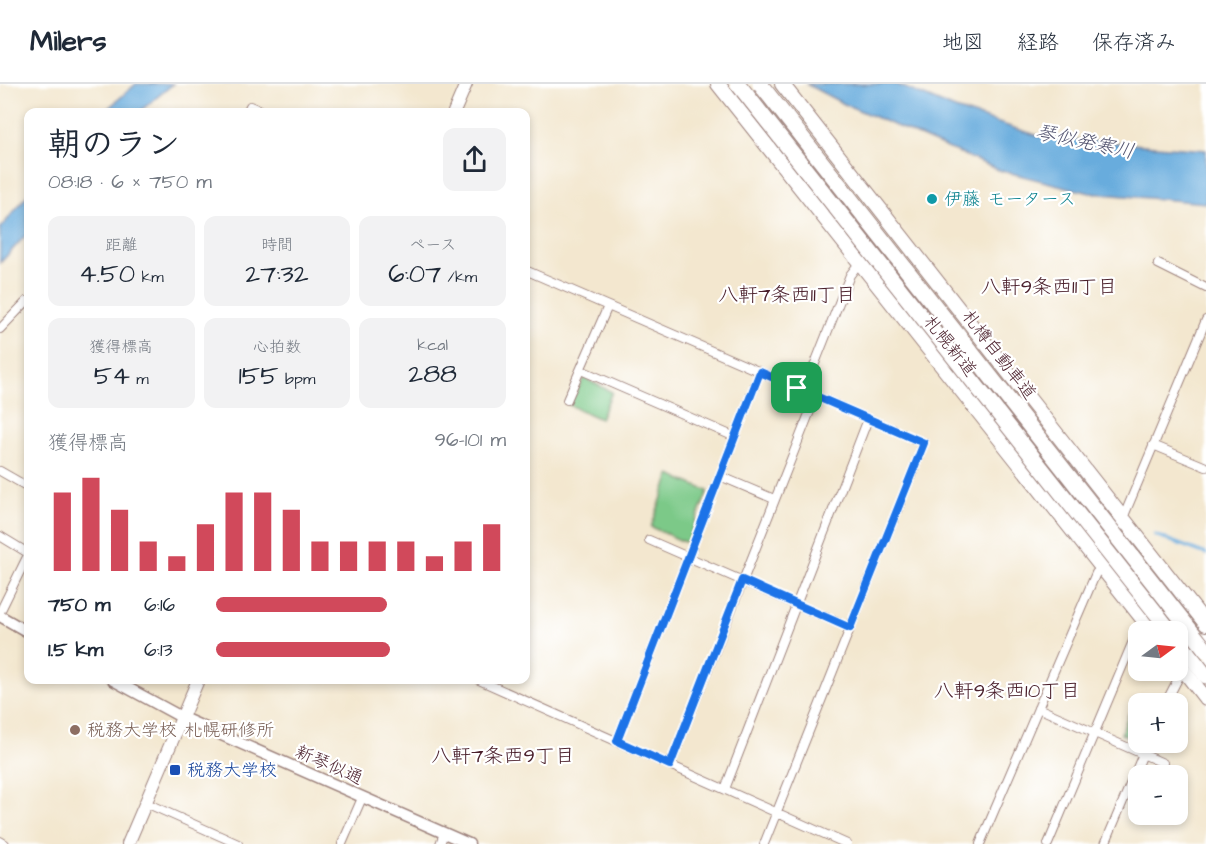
<!DOCTYPE html>
<html lang="ja">
<head>
<meta charset="utf-8">
<style>
	:root { --surface:#fff; --page:#f2f2f3; --text:#1f2937; --muted:#747a83; --line:#e0e1e3; --accent:#d1495b }
	body { margin:0; font-family:"Architects Daughter","Klee One",sans-serif; background:var(--page); color:var(--text); height:100vh; display:flex; flex-direction:column; font-size:22px; white-space:nowrap }
	* { box-sizing:border-box; margin:0 }
	p { font-size:20px; color:var(--muted) }
	.icon { flex:none; width:33px; height:33px; fill:none; stroke:currentColor; stroke-width:2; stroke-linecap:round; stroke-linejoin:round }
	.map { position:relative; flex:1; overflow:hidden }
	.panel { position:absolute; left:24px; top:24px; width:506px; height:576px; display:flex; flex-direction:column; background:var(--surface); border-radius:12px; box-shadow:0 3px 9px #0003 }
	.panel>* { flex:none }
	.needle { width:39px; rotate:75deg }
	.fabs { position:absolute; left:1128px; top:537px; display:grid; gap:12px }
	.fabs a { display:grid; place-items:center; width:60px; height:60px; border-radius:12px; background:var(--surface); box-shadow:0 3px 9px #0003; font-size:30px }
	.pin { position:absolute; display:grid; place-items:center; width:51px; height:51px; color:#fff; margin:-26px; border-radius:12px; box-shadow:0 3px 9px #0006 }
	.round { display:grid; place-items:center; flex:none; width:63px; height:63px; border-radius:12px; background:var(--page) }
	.head { display:flex; align-items:center; justify-content:space-between; height:102px; padding:0 24px }
	h1 { font-size:33px; font-weight:600; line-height:45px }
	.figures { display:grid; grid-template-columns:repeat(3,1fr); gap:9px; height:102px; padding:6px 24px }
	.figures div { display:grid; align-content:center; border-radius:12px; background:var(--page); text-align:center }
	.figures b { font-size:26px; font-weight:600 }
	.figures small { font-size:16px; font-weight:400 }
	.figures p { font-size:16px }
	.chart { height:168px; padding:12px 24px }
	.chart p { display:flex; justify-content:space-between }
	.chart svg { width:100%; height:108px; margin-top:6px; stroke:var(--accent); stroke-width:6 }
	ul { padding:0 24px; list-style:none; font-size:20px }
	li { display:grid; grid-template-columns:96px 72px 1fr; align-items:center; height:45px }
	li i { height:15px; border-radius:8px; background:var(--accent) }
	header { display:flex; align-items:center; gap:36px; box-sizing:border-box; height:84px; padding:0 30px; background:var(--surface); border-bottom:2px solid var(--line) }
	header strong { font-size:28px }
	nav { display:flex; gap:33px; margin-inline-start:auto; font-size:21px }
	.map>svg:first-child { display:block }
	.green { fill:#7bc988; stroke:#62745a; stroke-width:1.5 }
	.water { fill:#67acdd; stroke:#586684; stroke-width:1.5 }
	.lines { fill:none; stroke-linecap:round; stroke-linejoin:round }
	.stream { stroke:#67acdd; stroke-width:3 }
	.minor-casing { stroke:#9e837d; stroke-width:10 }
	.tertiary-casing { stroke:#9e837d; stroke-width:13 }
	.secondary-casing { stroke:#9e837d; stroke-width:14 }
	.trunk-casing { stroke:#9e837d; stroke-width:16 }
	.motorway-casing { stroke:#9e837d; stroke-width:17 }
	.minor { stroke:#fff; stroke-width:8 }
	.tertiary { stroke:#fff; stroke-width:10 }
	.secondary { stroke:#fff; stroke-width:12 }
	.trunk { stroke:#fff; stroke-width:14 }
	.motorway { stroke:#fff; stroke-width:15 }
	.motorway-bridge-casing { stroke:#9e837d; stroke-width:17; stroke-linecap:butt }
	.motorway-bridge { stroke:#fff; stroke-width:15 }
	.route-casing { stroke:#fff; stroke-width:12 }
	.route { stroke:#1a73e8; stroke-width:8 }
	.culture-dot { fill:#0f9aa8; stroke:#fff; stroke-width:2 }
	.education-dot { fill:#8d6e63; stroke:#fff; stroke-width:2 }
	.transit-dot { fill:#1a4fb4; stroke:#fff; stroke-width:2 }
	.labels { text-anchor:middle; dominant-baseline:central; stroke-width:4.5; stroke-linejoin:round; paint-order:stroke }
	.culture-label { font-size:18px; fill:#0d838f; stroke:#fff; text-anchor:start }
	.street-label { font-size:18px; fill:#4a1f2b; stroke:#fff }
	.education-label { font-size:18px; fill:#785e54; stroke:#fff; text-anchor:start }
	.transit-label { font-size:18px; fill:#164399; stroke:#fff; text-anchor:start }
	.water-label { font-size:20px; font-style:italic; fill:#565772; stroke:#fff }
	.neighbourhood-label { font-size:20px; fill:#4a1f2b; stroke:#fff }
</style>
</head>
<body>
<header>
<strong>Milers</strong>
<nav><a>地図</a><a>経路</a><a>保存済み</a></nav>
</header>
<div class="map">
<svg width="1206" height="760" viewBox="0 0 1206 760">
	<rect width="100%" height="100%" fill="#fff"/>
	<filter id="ink" filterUnits="userSpaceOnUse"><feTurbulence type="fractalNoise" baseFrequency=".0167" numOctaves="2"/><feDisplacementMap in="SourceGraphic" scale="12" xChannelSelector="R" yChannelSelector="G"/><feConvolveMatrix kernelMatrix="1 2 1 2 8 2 1 2 1" color-interpolation-filters="sRGB"/></filter>
	<filter id="wash" filterUnits="userSpaceOnUse"><feTurbulence type="fractalNoise" baseFrequency=".008" numOctaves="4" result="noise"/><feDisplacementMap in="SourceGraphic" scale="24" xChannelSelector="R" yChannelSelector="G"/><feGaussianBlur stdDeviation="1.35" result="paint"/><feColorMatrix in="noise" values="0 0 0 0 0 0 0 0 0 0 0 0 0 0 0 0 0 1.4 0 .05"/><feComposite in="paint" operator="in"/></filter>
	<g filter="url(#wash)">
		<rect width="100%" height="100%" fill="#f3e7cf"/>
		<path class="green" d="M584,294L612,308L600,335L569,321Z
			M670,391L708,407L688,457L684,458L651,443Z
			M1129,629L1138,634V656L1121,650Z"/>
		<path class="water" d="M136,0H173L139,28H104Z
			M806,0H896L955,25L1042,53L1206,66V119L1090,109L999,86L842,19Z
			M28,110V149L0,179V145Z"/>
		<g class="lines">
			<path class="stream" d="M1155,451L1206,470"/>
		</g>
	</g>
	<g filter="url(#ink)">
		<g class="lines">
			<g class="minor-casing">
				<path id="minor" d="M247,28L250,22L264,28
					M1158,180L1206,204
					M525,186L924,359L764,760
					M0,245L27,217
					M581,286L735,353
					M797,304L812,287L850,191L860,178
					M567,316L608,222
					M1153,361L1206,383
					M0,387L28,403
					M720,392L774,415
					M0,452L28,469
					M649,456L850,544
					M1108,470L1206,236
					M0,528L28,471
					M479,596L847,760
					M1165,620L1183,585
					M1038,624L1163,679
					M617,657L760,288
					M670,681L816,312
					M725,705L868,335
					M146,719L238,760
					M0,757L5,760
					M342,760L362,714
					M440,760L444,749
					M980,760L1096,489L1103,482
					M1048,760L1136,550L1145,538
					M1105,760L1148,658"/>
			</g>
			<g class="tertiary-casing">
				<path id="tertiary" d="M0,532L28,548
					M113,596L183,634L469,760"/>
			</g>
			<g class="secondary-casing">
				<path id="secondary" d="M454,28L466,0
					M128,760L198,596"/>
			</g>
			<g class="trunk-casing">
				<path id="trunk" d="M718,0L1153,548
					M782,0L1206,540
					M1178,579L1206,615"/>
			</g>
			<g class="motorway-casing">
				<path id="motorway" d="M1178,556L1206,592"/>
			</g>
			<use href="#minor" class="minor"/>
			<use href="#tertiary" class="tertiary"/>
			<use href="#secondary" class="secondary"/>
			<use href="#trunk" class="trunk"/>
			<use href="#motorway" class="motorway"/>
			<g class="motorway-bridge-casing">
				<path id="motorway-bridge" d="M738,0L1171,548
					M760,0L1206,566"/>
			</g>
			<use href="#motorway-bridge" class="motorway-bridge"/>
		</g>
	</g>
	<g class="lines" filter="url(#ink)">
		<g class="route-casing">
			<path id="route" d="M760,288L924,359L850,544L742,496L670,681L617,657Z"/>
		</g>
		<use href="#route" class="route"/>
	</g>
	<circle class="culture-dot" cx="932" cy="115" r="6"/>
	<circle class="education-dot" cx="75" cy="646" r="6"/>
	<rect class="transit-dot" x="169" y="680" width="12" height="12" rx="3"/>
	<g class="labels">
		<g class="culture-label">
			<text x="944" y="115">伊藤 モータース</text>
		</g>
		<g class="street-label">
			<text transform="translate(950 262) rotate(51)">札幌新道</text>
			<text transform="translate(999 271) rotate(52)">札樽自動車道</text>
			<text transform="translate(329 681) rotate(24)">新琴似通</text>
		</g>
		<g class="education-label">
			<text x="87" y="646">税務大学校 札幌研修所</text>
		</g>
		<g class="transit-label">
			<text x="187" y="686">税務大学校</text>
		</g>
		<g class="water-label">
			<text transform="translate(1085 58) rotate(12)">琴似発寒川</text>
		</g>
		<g class="neighbourhood-label">
			<text x="1049" y="203">八軒9条西11丁目</text>
			<text x="787" y="211">八軒7条西11丁目</text>
			<text x="1007" y="607">八軒9条西10丁目</text>
			<text x="503" y="672">八軒7条西9丁目</text>
		</g>
	</g>
</svg>
<div class="fabs">
<a><svg class="needle" viewBox="-14 -14 28 28"><path d="M0-13l5 13h-10z" fill="#e53935"/><path d="M0 13l5-13h-10z" fill="#747a83"/></svg></a>
<a>+</a>
<a>−</a>
</div>
<div class="pin" style="left:797px;top:304px;background:#1e9e55"><svg class="icon" aria-label="arrive" viewBox="0 0 24 24"><path d="M6 21V4h12l-3 4 3 4H6"/></svg></div>
<section class="panel">
<div class="head"><div><h1>朝のラン</h1><p>08:18 · 6 × 750 m</p></div><a class="round"><svg class="icon" aria-label="share" viewBox="0 0 24 24"><path d="M12 15V3M7 8l5-5 5 5M5 13v7h14v-7"/></svg></a></div>
<div class="figures">
<div><p>距離</p><b>4.50<small> km</small></b></div>
<div><p>時間</p><b>27:32</b></div>
<div><p>ペース</p><b>6:07<small> /km</small></b></div>
</div>
<div class="figures">
<div><p>獲得標高</p><b>54<small> m</small></b></div>
<div><p>心拍数</p><b>155<small> bpm</small></b></div>
<div><p>kcal</p><b>288</b></div>
</div>
<div class="chart"><p><span>獲得標高</span>96–101 m</p>
<svg viewBox="0 0 160 44" preserveAspectRatio="none"><path d="M5 44V12M15 44V6M25 44V19M35 44V32M45 44V38M55 44V25M65 44V12M75 44V12M85 44V19M95 44V32M105 44V32M115 44V32M125 44V32M135 44V38M145 44V32M155 44V25"/></svg>
</div>
<ul>
<li><b>750 m</b>6:16<i style="width:59%"></i></li>
<li><b>1.5 km</b>6:13<i style="width:60%"></i></li>
</ul>
</section>
</div>
</body>
</html>
